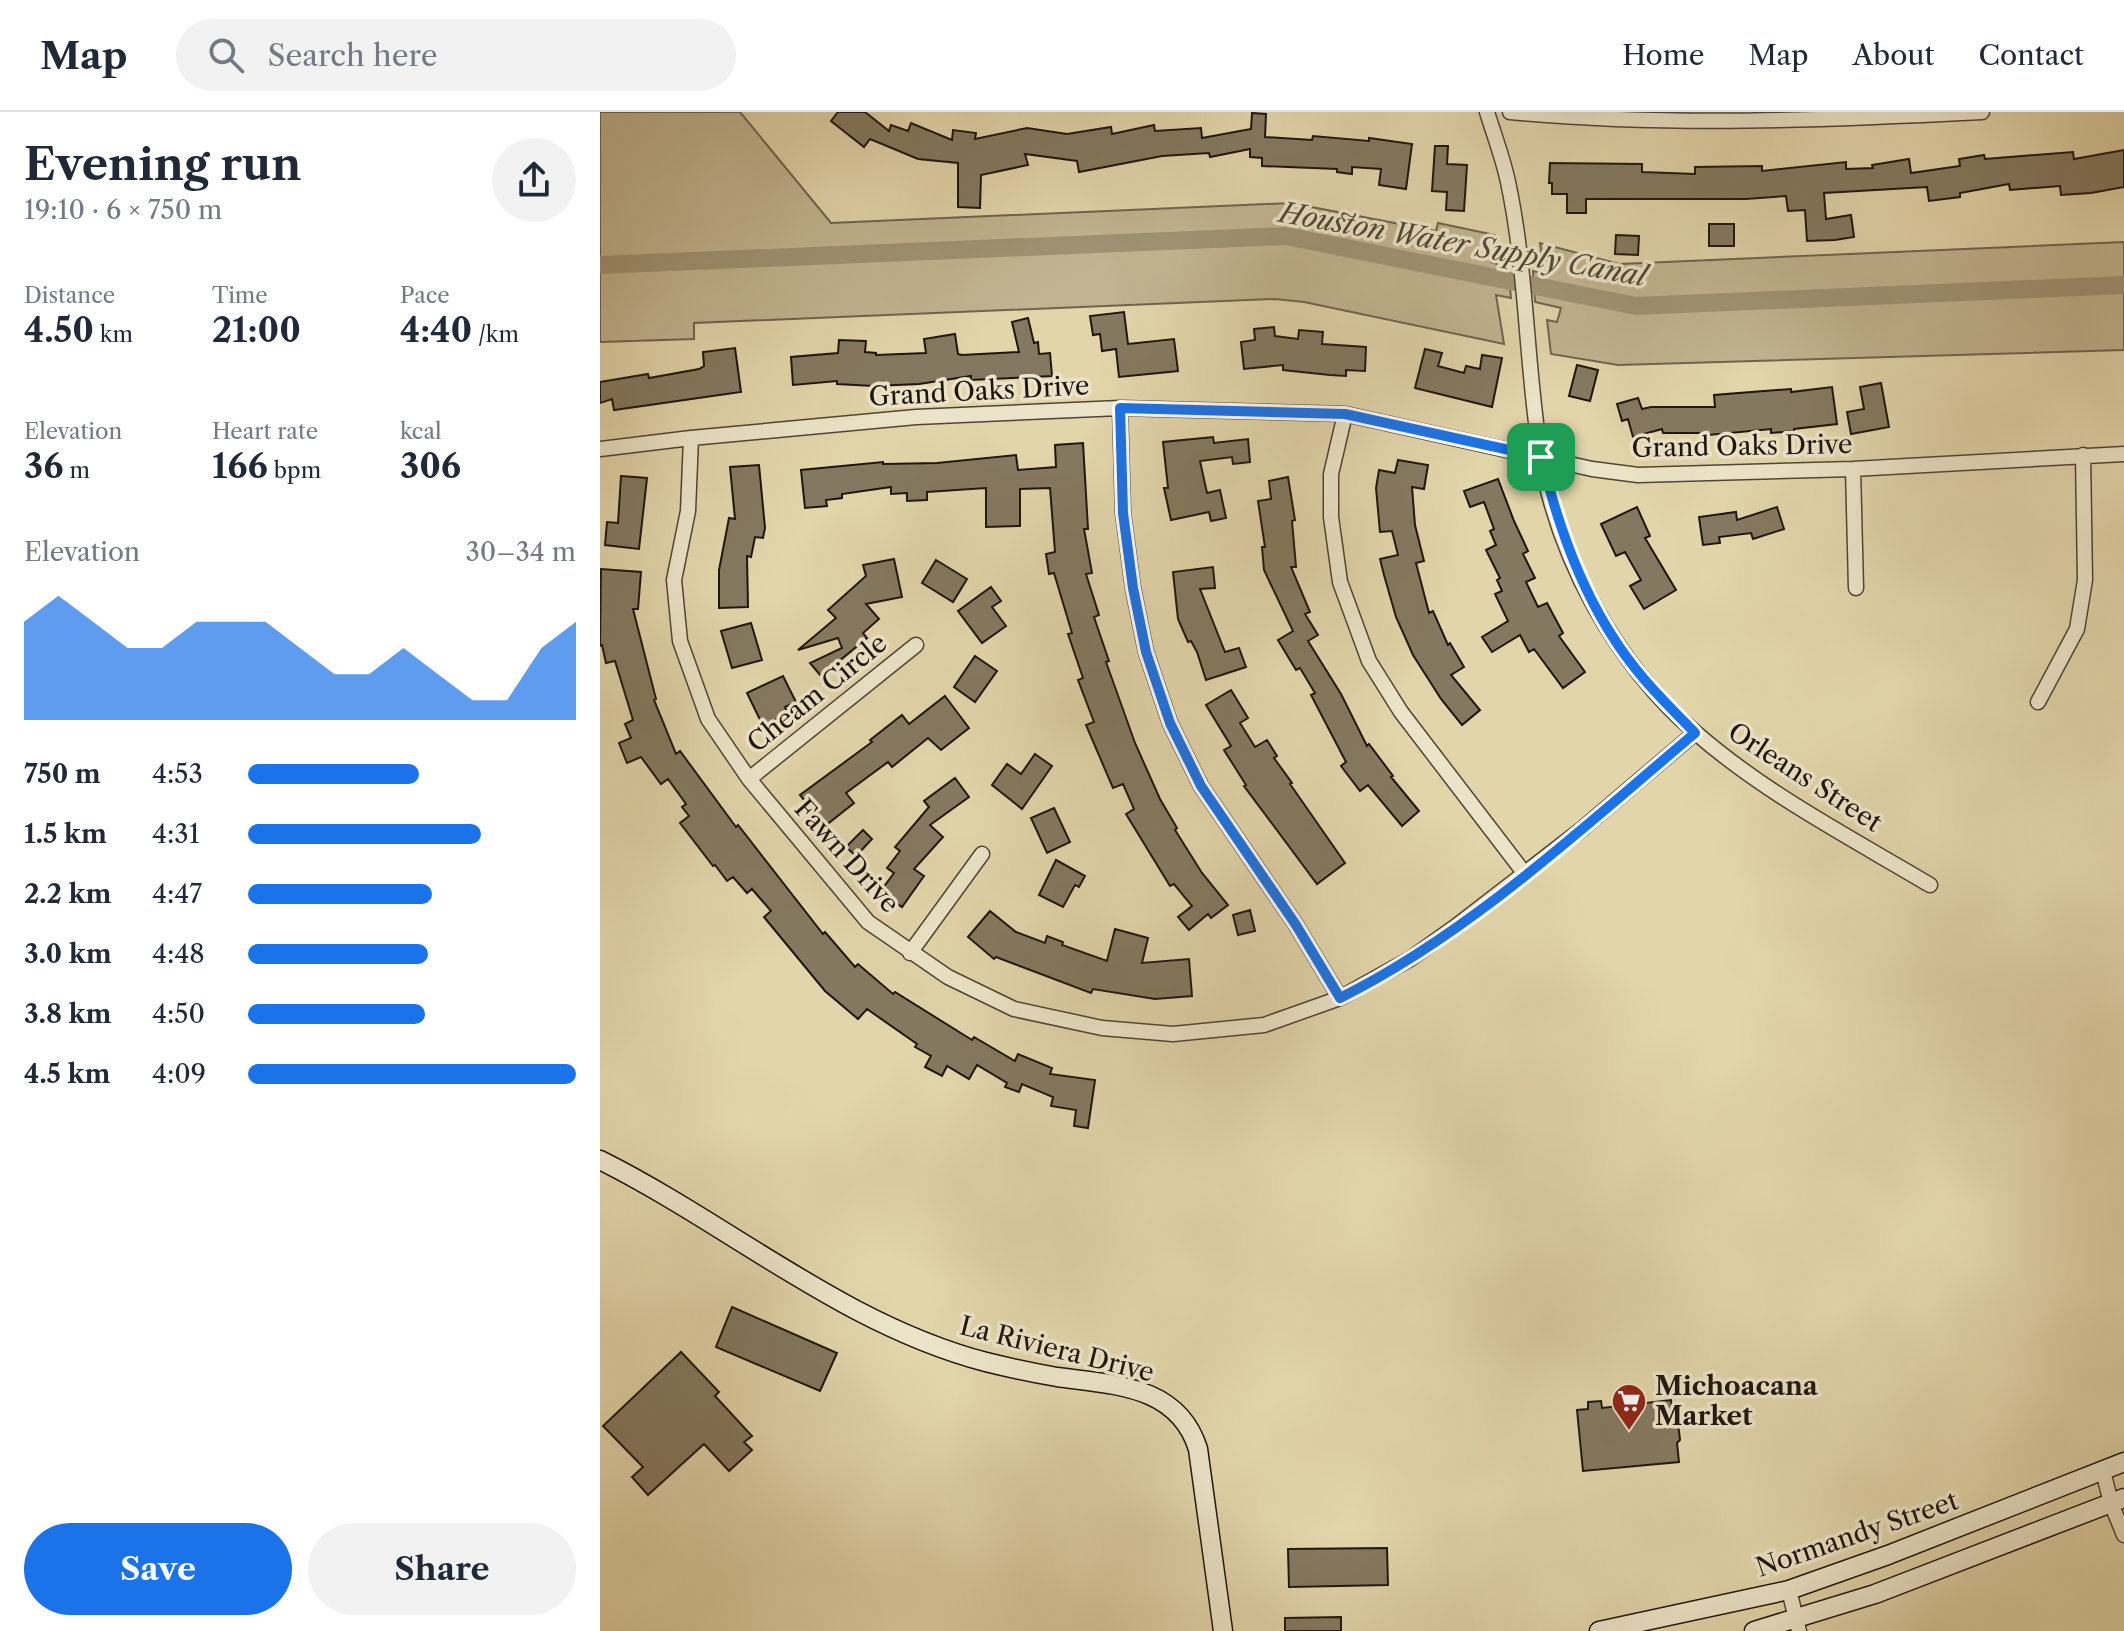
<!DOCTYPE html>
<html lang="en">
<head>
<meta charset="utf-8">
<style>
	:root { --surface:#fff; --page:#f2f2f3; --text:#1f2937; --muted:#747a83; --line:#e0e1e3; --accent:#1a73e8 }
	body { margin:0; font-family:"Libre Caslon Text",serif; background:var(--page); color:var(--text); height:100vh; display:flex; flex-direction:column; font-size:30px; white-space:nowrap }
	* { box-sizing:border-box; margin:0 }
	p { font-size:26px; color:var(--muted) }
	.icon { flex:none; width:44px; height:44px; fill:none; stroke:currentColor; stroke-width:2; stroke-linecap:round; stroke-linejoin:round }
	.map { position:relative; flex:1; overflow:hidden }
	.sheet { display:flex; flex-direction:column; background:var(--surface); width:600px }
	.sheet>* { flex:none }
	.pin { position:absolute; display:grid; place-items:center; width:68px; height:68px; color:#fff; margin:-34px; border-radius:16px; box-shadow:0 4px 12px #0006 }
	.round { display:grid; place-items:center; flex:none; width:84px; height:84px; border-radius:42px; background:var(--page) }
	.headline { display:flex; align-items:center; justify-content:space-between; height:136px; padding:0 24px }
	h1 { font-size:44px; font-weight:700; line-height:60px }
	.stats { display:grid; grid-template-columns:repeat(3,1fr); gap:12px; height:136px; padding:8px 24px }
	.stats div { display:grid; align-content:center }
	.stats b { font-size:34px; font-weight:700 }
	.stats small { font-size:22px; font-weight:400 }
	.stats p { font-size:22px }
	.chart { height:224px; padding:16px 24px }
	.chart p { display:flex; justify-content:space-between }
	.chart svg { width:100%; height:144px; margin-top:8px; fill:var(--accent); opacity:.7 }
	.primary-button { display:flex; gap:16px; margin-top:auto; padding:16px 24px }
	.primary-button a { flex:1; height:92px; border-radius:48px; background:var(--accent); color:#fff; font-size:32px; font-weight:700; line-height:92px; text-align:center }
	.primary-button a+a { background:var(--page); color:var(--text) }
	ul { padding:0 24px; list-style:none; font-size:26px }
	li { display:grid; grid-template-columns:128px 96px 1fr; align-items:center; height:60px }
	li i { height:20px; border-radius:10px; background:var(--accent) }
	header { display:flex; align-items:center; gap:48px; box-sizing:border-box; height:112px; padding:0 40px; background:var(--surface); border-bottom:2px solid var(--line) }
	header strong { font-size:38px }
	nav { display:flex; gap:44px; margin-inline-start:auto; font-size:28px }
	.search { width:560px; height:72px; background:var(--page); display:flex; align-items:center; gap:20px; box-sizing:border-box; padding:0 28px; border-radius:44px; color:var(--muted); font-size:30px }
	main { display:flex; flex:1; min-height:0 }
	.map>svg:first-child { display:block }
	.green { fill:#c1b490; stroke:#706450; stroke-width:2 }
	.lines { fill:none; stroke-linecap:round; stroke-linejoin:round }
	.canal { stroke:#a09475; stroke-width:18 }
	.building { fill:#847960; stroke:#1f150f; stroke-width:2 }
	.street-casing { stroke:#504536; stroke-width:17 }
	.secondary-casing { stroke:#1f150f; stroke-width:21 }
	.street { stroke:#ece4c8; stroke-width:14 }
	.secondary { stroke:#ece4c8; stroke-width:18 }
	.route-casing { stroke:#fff; stroke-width:16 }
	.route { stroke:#1a73e8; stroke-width:10 }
	.labels { text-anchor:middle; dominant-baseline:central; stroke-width:7; stroke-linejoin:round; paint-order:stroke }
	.street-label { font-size:26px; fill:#1f150f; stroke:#ece4c8 }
	.poi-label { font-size:26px; font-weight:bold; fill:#1f150f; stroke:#ece4c8; text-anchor:start }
	.water-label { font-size:28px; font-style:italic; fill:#534838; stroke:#ece4c8 }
</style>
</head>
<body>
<header>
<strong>Map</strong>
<div class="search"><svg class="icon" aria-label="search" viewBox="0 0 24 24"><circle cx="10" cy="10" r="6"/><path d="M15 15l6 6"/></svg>Search here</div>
<nav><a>Home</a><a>Map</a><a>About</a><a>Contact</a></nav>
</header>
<main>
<section class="sheet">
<div class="headline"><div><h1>Evening run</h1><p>19:10 · 6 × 750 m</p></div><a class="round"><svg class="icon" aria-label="share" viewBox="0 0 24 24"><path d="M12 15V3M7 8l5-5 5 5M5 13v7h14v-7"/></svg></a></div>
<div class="stats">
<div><p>Distance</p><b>4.50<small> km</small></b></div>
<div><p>Time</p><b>21:00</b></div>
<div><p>Pace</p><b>4:40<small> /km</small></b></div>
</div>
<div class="stats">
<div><p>Elevation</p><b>36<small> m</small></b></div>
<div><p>Heart rate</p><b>166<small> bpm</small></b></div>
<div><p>kcal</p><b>306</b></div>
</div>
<div class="chart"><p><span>Elevation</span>30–34 m</p>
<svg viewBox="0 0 160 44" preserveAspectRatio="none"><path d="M0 44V14L10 6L20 14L30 22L40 22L50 14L60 14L70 14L80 22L90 30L100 30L110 22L120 30L130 38L140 38L150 22L160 14V44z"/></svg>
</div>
<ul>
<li><b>750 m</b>4:53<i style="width:52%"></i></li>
<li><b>1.5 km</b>4:31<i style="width:71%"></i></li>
<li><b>2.2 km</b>4:47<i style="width:56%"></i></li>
<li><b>3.0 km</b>4:48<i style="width:55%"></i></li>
<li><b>3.8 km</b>4:50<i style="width:54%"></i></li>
<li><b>4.5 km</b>4:09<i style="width:100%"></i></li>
</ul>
<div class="primary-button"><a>Save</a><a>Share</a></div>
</section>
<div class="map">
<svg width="1524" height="1519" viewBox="0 0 1524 1519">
	<rect width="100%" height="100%" fill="#e2d5aa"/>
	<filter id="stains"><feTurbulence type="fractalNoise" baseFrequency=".0025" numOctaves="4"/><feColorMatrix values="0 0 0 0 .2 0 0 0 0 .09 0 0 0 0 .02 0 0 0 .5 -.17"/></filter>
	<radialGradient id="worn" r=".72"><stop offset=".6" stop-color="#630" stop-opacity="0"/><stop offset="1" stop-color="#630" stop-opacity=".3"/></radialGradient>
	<path class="green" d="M0,0H140L231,111L691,91L836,119L838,111L895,123L897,136L890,138L891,150L908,156L911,186L896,183L904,232L704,190L675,187L94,211V227L0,230Z
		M1524,130V238L1018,253L951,242L947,208L957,210L961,196L935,190L933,159L950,163L953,149L942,148L940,131L1019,152Z"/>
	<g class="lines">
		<path class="canal" d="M0,153L686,124L1036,194L1524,173"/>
	</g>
	<path class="building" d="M238,0H265L289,19L291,13L308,19L311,11L352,28L353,18L376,21L375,27L427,16L467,22L511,15L512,22L554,13L555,19L601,16L602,26L651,17L652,1L666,2L665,25L712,28L713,24L769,29V26L812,32L806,77L779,73L781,57L752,55V62L737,60V57L662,54V46L650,45V37L610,45L609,41L562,44L479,60L477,49L425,42L428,53L381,63L380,96L358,95V51L318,47L270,27L264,35L231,9Z
		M835,34H848L847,52L867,53L864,99L846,98L847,80L832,79Z
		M1524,38V75L1491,81L1461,83L1460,74L1410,78L1409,72L1360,81V85L1329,89L1327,75L1224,81L1226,107L1251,103L1254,125L1235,128L1207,129L1205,98L1188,99L1186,84L1146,87H986V101H967V82H952V71H949L950,51L1042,52V60L1095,62V55L1162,54V59L1246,50V57L1273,56L1272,53L1309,47L1311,61L1360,54L1359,47L1384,43L1385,47L1473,40L1474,47Z
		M1109,112H1134V134H1109Z
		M1016,123L1039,124L1038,143L1015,142Z
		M524,200L528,232L574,227L578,259L519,265L516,237L502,239L500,222L493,223L490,204Z
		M428,206L434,231L438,230L439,242L450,241L452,264L371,268V264L319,272L274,274L237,272V269L193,273L191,245L238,241L239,228L266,229L265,240L276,241V243L326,241L324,227L355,222L358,242L362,243L419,240L412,210Z
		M674,215L675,224L698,227L699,218L723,220L722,232L766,235L765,259L746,258V264L730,263L683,258V253L644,257L641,230L655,228L654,217Z
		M135,236L141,280L14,298L12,287L0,291V270L48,262L49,266L99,257L104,254L103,240Z
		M825,237L842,241L838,254L864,261L866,254L880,257L882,243L902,246L892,295L815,276Z
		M977,253L998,258L990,289L969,284Z
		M1281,271L1289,315L1251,322L1247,300L1264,297L1260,275Z
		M1232,275L1237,312L1194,317V319L1171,321V317L1109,323V321H1063L1062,317L1033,325L1028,307L1022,309L1017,292L1038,286L1042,297L1051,295H1115L1114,283L1191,277V280Z
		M613,325L614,331L648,327L650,350L633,352L632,345L600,349L607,381L620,378L626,406L611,409L609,400L571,408L564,376H568L563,330Z
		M483,331L488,417H484L492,461L486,462L499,503L494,505L509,549L506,550L535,631L560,687L577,716L575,718L602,761L628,793L611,806L608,802L589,818L578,805L592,794L574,772L570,774L526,702L534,697L523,672L513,676L486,613L494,610L478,568L483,566L468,522L472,521L454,461L449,462L446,442L455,440L450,376L420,377V414L386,415V376L327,380V388L307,389V381L291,382V375L242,382V386L226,388L227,394L205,396L201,358L283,350V352L337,351L416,343L418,358L456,355L455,333Z
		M798,348L828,353L824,377L812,375L815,413L824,449L816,451L829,501L833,499L848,533L850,531L864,555L851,563L880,598L862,613L841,587L813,543L796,505L784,463L780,447L798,443L792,419L780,420L776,376L779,358L795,361Z
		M159,353L165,416L163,426L155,425L151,445L147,444L148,495L119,496V458L129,406L135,407L130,355Z
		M21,364L47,366L39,437L5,433L7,410L18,411Z
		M688,365L695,408L692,409L696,455H691L710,500L705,502L718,523L708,529L741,582L767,634L769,632L793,664L791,665L819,699L802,714L768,673L760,679L741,654L746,650L711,583L715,581L700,556L696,558L678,528L693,519L664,458L662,435H665L658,389L671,387L669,369Z
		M898,367L914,409L928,439L923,442L935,466L926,470L938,495L947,491L963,521L959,524L985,560L963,576L934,537L929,540L920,523L892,540L882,525L908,509L895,482L902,479L897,468L900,466L886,438L896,433L890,419L894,417L884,390L870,395L864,379Z
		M1037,395L1050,424L1045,426L1076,478L1044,497L1030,474L1041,468L1025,440L1016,444L1001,412Z
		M1177,395L1184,417L1153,427L1151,421L1119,425L1120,431L1103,433L1099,405L1136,400L1137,408Z
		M294,447L302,485L266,492L279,507L263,521L267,526L221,564L210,551L242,536L238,526L198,538L236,506L228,498L266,464L263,453Z
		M336,448L367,467L353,490L322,471Z
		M613,455L615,476L600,477L625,540L639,536L646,555L606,568L597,540L591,529L588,530L578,507L573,460Z
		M1,457L41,460L38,497H33L56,587L54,588L76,642L80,639L136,715L138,713L223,822L225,820L255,855L258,852L293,882L295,880L372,928L374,925L415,949L418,942L452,956L450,962L495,968L488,1016L474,1014L476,998L451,994L453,985L422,972L419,980L405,975L407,971L377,953L369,967L347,954L342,964L325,955L331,944L315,935L317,932L267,897L258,907L225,879L164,805L171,799L152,777L147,781L133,765L127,769L115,753L113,754L80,711L89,704L82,695L86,692L68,667L61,672L41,645L27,651L19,631L31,626L25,612L33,608L15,549L6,551L2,533L0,534Z
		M391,475L401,489L392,495L406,514L382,531L358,499Z
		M151,511L162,548L132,556L121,519Z
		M375,544L397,559L375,590L354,575Z
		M183,564L196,590L185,595L188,602L163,614L147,581Z
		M631,578L648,606L640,611L655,635L667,628L677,644L674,646L692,671L690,672L745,751L717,772L644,674L646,673L624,638L631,634L606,593Z
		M345,584L369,616L341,638L328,626L292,655L288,650L246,681L254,691L225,714L200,683L272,630L270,628L302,603L309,612Z
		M435,642L452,654L422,697L392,673L407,652L421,662Z
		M355,666L369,685L330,713L343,725L314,757L324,764L302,795L280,780L294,761L287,756L300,739L295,735L329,695L324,689Z
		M454,696L470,730L447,741L431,706Z
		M263,718L272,727L256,744L246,735Z
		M456,748L485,764L479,775L475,773L463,795L439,783Z
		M650,798L655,819L638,823L633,803Z
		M390,799L416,820L445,831L447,824L463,830L462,833L507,849L515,817L548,826L542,851L589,847L592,884L555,887L493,877L491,881L396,845L394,847L368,825Z
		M132,1195L237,1241L220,1279L116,1235Z
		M81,1240L119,1280L115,1284L152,1324L144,1330L152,1338L129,1359L104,1332L48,1383L32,1365L43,1355L3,1314Z
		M1071,1288L1074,1312L1078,1311L1080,1328L1077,1331L1079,1350L983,1359L977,1298L988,1297V1290L1001,1289L1002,1296Z
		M787,1436L788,1473L689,1475L688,1437Z
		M741,1505V1519H685V1506Z"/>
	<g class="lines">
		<g class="street-casing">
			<path id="street" d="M887,0C894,23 903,46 908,70C927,159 926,251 940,340C957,446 1016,552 1096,621C1166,682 1251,726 1330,773
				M910,0C1068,15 1224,8 1382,0
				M520,296L523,401L533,476L546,540L570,611L601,674L696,813L740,886
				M745,302L731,362V405L740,470L769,549L801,600L925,762
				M91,326L88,399L74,468L80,529L108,607L149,667L268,810L348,865L414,897L502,916L573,922L664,913L740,886L810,847L855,815L982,717L1095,621
				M0,337L91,326L316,305L520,296L745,302L992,357L1038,363L1253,357L1524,342
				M1253,357L1256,476
				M1438,590L1477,517L1485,468L1483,343
				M149,667L316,533
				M310,841L382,742
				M1503,1359L1511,1391L1524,1423
				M1189,1478L1199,1519"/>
		</g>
		<g class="secondary-casing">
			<path id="secondary" d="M0,1048C130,1113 244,1213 386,1250C410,1256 434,1261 457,1265C514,1273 578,1273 598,1337L623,1519
				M999,1519L1189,1478L1288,1443L1524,1350
				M1154,1519L1275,1482L1524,1386"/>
		</g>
		<use href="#street" class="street"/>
		<use href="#secondary" class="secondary"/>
	</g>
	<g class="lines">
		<g class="route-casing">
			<path id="route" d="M520,296L745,302L941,345C961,425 989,503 1044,567C1060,586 1078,603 1095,621C985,714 869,822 740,886L696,813L601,674L570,611L546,540L533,476L523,401Z"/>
		</g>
		<use href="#route" class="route"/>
	</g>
	<defs>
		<g id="supermarket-pin" transform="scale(1.8)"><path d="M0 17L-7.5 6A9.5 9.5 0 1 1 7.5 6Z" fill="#8f2418" stroke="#ece4c8"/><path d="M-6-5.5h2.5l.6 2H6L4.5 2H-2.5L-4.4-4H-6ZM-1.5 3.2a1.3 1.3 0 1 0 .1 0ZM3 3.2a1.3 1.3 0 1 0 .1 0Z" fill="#fff"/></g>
	</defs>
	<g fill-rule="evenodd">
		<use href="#supermarket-pin" x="1029" y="1289"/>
	</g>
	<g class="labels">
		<g class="street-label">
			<text transform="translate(379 279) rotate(-3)">Grand Oaks Drive</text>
			<text transform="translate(1142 334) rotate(-1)">Grand Oaks Drive</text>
			<text transform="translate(217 581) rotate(-39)">Cheam Circle</text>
			<text transform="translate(1205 665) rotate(33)">Orleans Street</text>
			<text transform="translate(247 744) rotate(48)">Fawn Drive</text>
			<text transform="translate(457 1237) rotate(14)">La Riviera Drive</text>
			<text transform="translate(1257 1422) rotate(-19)">Normandy Street</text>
		</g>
		<g class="poi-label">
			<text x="1055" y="1274">Michoacana<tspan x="1055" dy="30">Market</tspan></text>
		</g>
		<g class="water-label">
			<text transform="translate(863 132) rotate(10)">Houston Water Supply Canal</text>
		</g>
	</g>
	<rect width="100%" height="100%" filter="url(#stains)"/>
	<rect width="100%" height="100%" fill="url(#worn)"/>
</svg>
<div class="pin" style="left:941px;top:345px;background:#1e9e55"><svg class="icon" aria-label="arrive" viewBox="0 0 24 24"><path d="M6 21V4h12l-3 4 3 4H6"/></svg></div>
</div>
</main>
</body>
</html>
